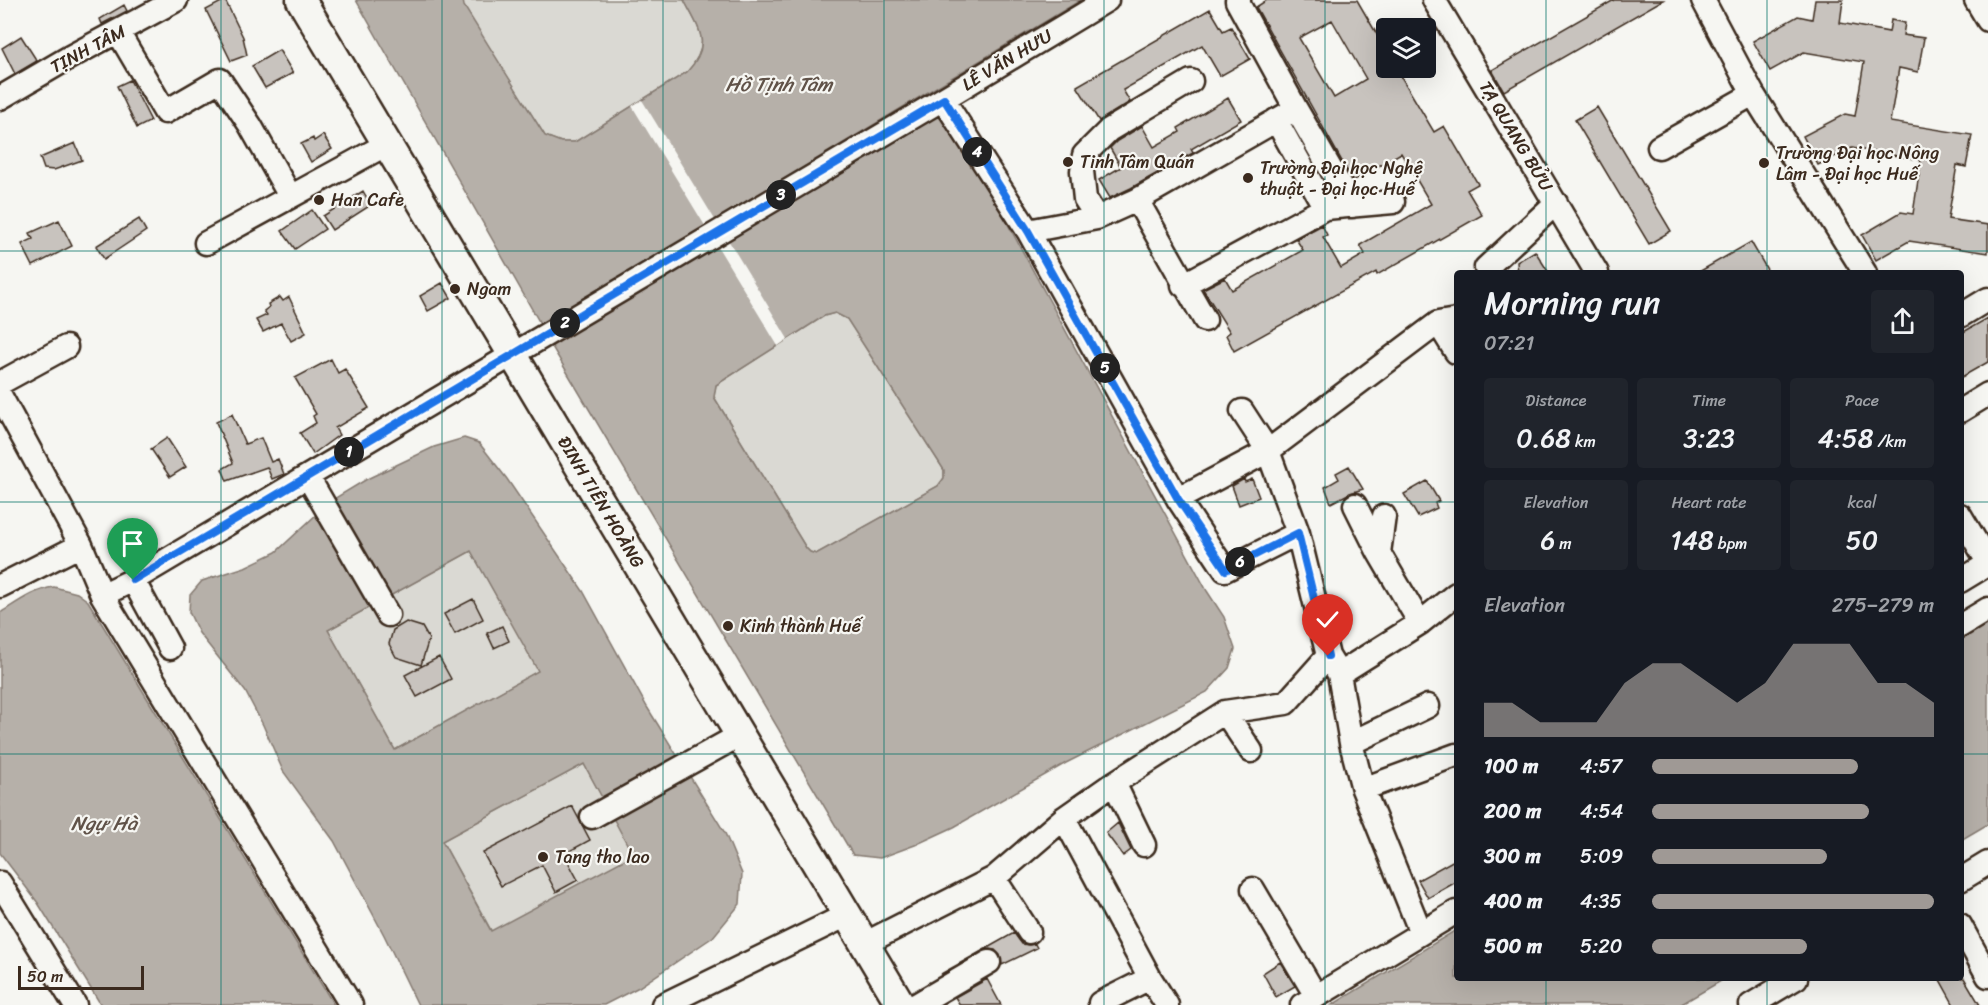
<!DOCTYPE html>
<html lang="en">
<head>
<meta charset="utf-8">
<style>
	:root { --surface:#171b24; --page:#20242c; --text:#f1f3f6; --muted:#9ea1a6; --accent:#9f9995 }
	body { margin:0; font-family:Sriracha,sans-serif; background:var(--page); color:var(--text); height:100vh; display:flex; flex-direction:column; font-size:22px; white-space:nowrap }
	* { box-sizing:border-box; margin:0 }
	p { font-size:20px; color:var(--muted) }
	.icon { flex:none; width:33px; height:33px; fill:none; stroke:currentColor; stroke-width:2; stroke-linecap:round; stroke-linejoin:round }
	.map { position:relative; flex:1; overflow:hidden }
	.details { position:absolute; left:1454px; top:270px; width:510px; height:711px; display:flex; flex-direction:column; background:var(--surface); border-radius:6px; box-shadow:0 6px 24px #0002 }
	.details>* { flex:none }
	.fabs { position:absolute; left:1376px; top:18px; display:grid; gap:12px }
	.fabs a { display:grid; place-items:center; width:60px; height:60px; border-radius:6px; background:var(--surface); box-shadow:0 6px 24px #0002; font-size:30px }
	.scale { position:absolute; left:18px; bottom:15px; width:126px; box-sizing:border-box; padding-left:6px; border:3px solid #3b2a1e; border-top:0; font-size:16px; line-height:21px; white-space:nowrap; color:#3b2a1e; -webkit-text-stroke:4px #f6f6f2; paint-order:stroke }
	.pin { position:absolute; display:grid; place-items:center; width:51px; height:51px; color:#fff; margin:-62px -26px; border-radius:50% 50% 50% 0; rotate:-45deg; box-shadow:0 0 6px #0007 }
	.pin .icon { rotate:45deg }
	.km { position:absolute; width:30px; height:30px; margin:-15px; border-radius:50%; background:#222; color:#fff; font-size:16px; line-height:30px; text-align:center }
	.round { display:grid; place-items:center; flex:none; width:63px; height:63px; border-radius:6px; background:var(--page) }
	.head { display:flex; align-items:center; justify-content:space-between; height:102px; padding:0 30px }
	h1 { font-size:33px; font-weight:600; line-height:45px }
	.figures { display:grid; grid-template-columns:repeat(3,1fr); gap:9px; height:102px; padding:6px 30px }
	.figures div { display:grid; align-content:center; border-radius:6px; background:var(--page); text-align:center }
	.figures b { font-size:26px; font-weight:600 }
	.figures small { font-size:16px; font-weight:400 }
	.figures p { font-size:16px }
	.chart { height:168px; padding:12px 30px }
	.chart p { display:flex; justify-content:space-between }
	.chart svg { width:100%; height:108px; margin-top:6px; fill:var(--accent); opacity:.7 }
	ul { padding:0 30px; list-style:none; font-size:20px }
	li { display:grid; grid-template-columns:96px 72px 1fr; align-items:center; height:45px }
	li i { height:15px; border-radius:8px; background:var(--accent) }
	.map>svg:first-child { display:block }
	.green { fill:#dad9d3; stroke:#8a8278; stroke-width:1.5 }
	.water { fill:#b6b0a9; stroke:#857a71; stroke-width:1.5; fill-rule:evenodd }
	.pier { fill:#f6f6f2 }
	.building { fill:#c8c3be; stroke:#3b2a1e; stroke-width:1.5; fill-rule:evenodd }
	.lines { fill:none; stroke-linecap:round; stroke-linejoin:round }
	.minor-casing { stroke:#3b2a1e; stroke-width:27 }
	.major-casing { stroke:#3b2a1e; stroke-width:33 }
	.minor { stroke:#f6f6f2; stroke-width:22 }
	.major { stroke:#f6f6f2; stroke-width:28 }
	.route-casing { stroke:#fff; stroke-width:12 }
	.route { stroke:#1a73e8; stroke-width:8 }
	.grid { fill:none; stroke:#0f766e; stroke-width:1.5; stroke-opacity:0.55 }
	.poi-dot { fill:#3b2a1e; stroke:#f6f6f2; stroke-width:2 }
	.labels { text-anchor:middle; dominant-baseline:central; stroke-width:4.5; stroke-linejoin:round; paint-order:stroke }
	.street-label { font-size:18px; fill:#3b2a1e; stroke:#f6f6f2 }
	.poi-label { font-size:18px; fill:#3b2a1e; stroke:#f6f6f2; text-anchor:start }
	.water-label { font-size:20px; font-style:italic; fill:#605248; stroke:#f6f6f2 }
</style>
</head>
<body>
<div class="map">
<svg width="1988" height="1005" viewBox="0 0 1988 1005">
	<rect width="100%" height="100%" fill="#f6f6f2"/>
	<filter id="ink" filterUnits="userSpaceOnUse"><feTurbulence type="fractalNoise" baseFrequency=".0167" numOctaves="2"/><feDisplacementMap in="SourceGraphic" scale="12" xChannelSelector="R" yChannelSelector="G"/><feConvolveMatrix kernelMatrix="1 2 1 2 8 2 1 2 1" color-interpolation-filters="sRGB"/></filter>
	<g filter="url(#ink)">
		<path class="green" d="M463,0H684C699,29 713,44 687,72L575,142H561L545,136L463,6Z
			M835,313L847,319L944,470V478L938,486L816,554L810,552L806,548L714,397L716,385L824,316Z
			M471,551L539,671L395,750L328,630Z
			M584,764L634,855L492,932L442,841Z"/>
		<path class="water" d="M356,0H463L464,6L545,136L561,142H575L687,72C713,44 699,29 684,0H1081L541,325Z
			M941,112L973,160L1207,591L1224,617L1235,649L1229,668L1207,692L1066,763L954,827L915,845L880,858L853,855L551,345L885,148ZM835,313L847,319L944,470V478L938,486L816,554L810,552L806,548L714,397L716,385L824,316Z
			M464,438L479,443L507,479L583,591L647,707L725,833L742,874L740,904L713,937L639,987L604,1005H418L384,935L334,841L283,771L263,725L245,691L199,633L189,612L190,595L202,581L245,567L276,552L332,500L367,479L434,447ZM471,551L538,671L395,750L328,630ZM584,764L633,855L491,931L442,841Z
			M54,587L77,593L88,601L334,1005H101L38,903L0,853V613C18,602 33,590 54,587Z
			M1988,615V824L1961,840L1960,631Z
			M1456,930V978H1726L1680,1005H1332Z"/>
		<path class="pier" d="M642,100L717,223L707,229L632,106Z
			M727,238L788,339L778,346L716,244Z"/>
		<path class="building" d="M225,0L243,37L247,55L231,61L206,10Z
			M1267,0H1357L1386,50V68H1396L1434,132L1444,126L1478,184L1467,190L1482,215L1377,275L1376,272L1234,351L1226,335L1230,332L1203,289L1225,278L1232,290L1303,250L1296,239L1322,225L1327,235L1323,237L1341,268L1365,254L1360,245L1431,204L1401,153L1353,181L1256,7ZM1332,20L1366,79L1334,98L1299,38Z
			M1614,0H1663L1504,91L1492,70Z
			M1815,0H1843L1840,23L1889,32L1891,20L1905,23L1903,35L1924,38L1918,72L1899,68L1890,122L1972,135L1966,167L1957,165L1948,219L1988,225V253L1909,241L1876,260L1862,235L1901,212L1913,214L1921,160L1852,148L1818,165L1803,136L1845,114L1855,116L1864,62L1804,52L1770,71L1753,41L1798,16L1812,19Z
			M124,5L127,11L102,24L100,19Z
			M1210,9L1223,31L1231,27L1250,59L1220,76L1202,45L1123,90L1130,102L1099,121L1077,86Z
			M21,36L37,61L15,74L2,48Z
			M279,50L293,73L265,88L252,66Z
			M130,80L151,121L137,128L117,86Z
			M1228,98L1241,120L1191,149L1193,153L1131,188L1110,198L1099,180L1121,167L1110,148L1117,141L1142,126L1154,147L1180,132L1178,128Z
			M1597,107L1671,231L1649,244L1575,120Z
			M323,135L332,149L311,162L301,144L313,138L314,141Z
			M75,143L82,160L54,170L44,169L40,158Z
			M363,191L371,205L332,230L323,216Z
			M312,210L325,229L295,249L282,231Z
			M139,219L146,231L104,259L96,246Z
			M59,220L72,246L33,266L22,244L33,239L30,233Z
			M1751,242L1769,273H1697Z
			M1535,251L1549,273H1518L1517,262Z
			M442,283L451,298L428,311L420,296Z
			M280,297L283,301L289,297L306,333L291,341L281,323L263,332L256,320L267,315L264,311L269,307L268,304Z
			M1988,318V362L1960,378V334Z
			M331,359L338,373L345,369L369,408L335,428L339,435L313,454L300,433L316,423L313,416L316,414L295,378Z
			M232,414L245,444L261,438L271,462L278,459L284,474L272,479L267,467L227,481L222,469L233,463L216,422Z
			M167,438L186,467L170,477L151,449Z
			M1349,466L1363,489L1350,493L1331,503L1325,487L1339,479L1336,473Z
			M1244,479L1245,482L1252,479L1259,497L1239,505L1232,486Z
			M1427,481L1439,501L1435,503L1437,508L1418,517L1404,494Z
			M473,599L483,619L455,634L444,614Z
			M406,622L422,627L429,639L421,665L396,657L389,644L393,630Z
			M502,626L509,641L494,648L487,633Z
			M439,657L451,679L417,697L405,675Z
			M572,806L590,840L564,854L578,880L556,892L542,865L501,886L483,853Z
			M1118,823L1131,850L1123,856L1106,833Z
			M1456,859V882L1428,898L1418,880Z
			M1014,933L1022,944L1029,945L1035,944L1037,948L1002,965L1000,955L995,950L988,949L941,974Z
			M1280,962L1295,986L1276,997L1263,973Z
			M1939,978H1964L1980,1005H1954Z
			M987,979L1001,1005H960L955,997Z"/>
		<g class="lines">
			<g class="minor-casing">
				<path id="minor" d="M1434,0L1597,273
					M1703,0L1753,94L1865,273
					M1976,0L1988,20
					M118,32L165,112L220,80L250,125L290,196
					M0,98L70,57L176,0
					M943,99L1028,231L1178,499L1225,570L1298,533
					M1296,109L1352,206
					M1276,120L1325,208
					M1659,147L1753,94
					M1137,200L1205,320
					M1097,218L1085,199L1082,171L1084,155L1109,130L1191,81
					M1028,231L1097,218L1137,200L1296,109L1237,1L1239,0
					M206,243L387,144
					M1487,273L1486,268L1556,203
					M1183,285L1325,208L1393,202
					M1960,316L1988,299
					M1438,323L1456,352
					M0,383L66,347
					M0,395L81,545L102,595L351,1005
					M1242,411L1268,451L1298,533L1328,656L1339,674L1351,743L1363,789L1421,933
					M1960,411L1988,394
					M308,477L388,615
					M1178,499L1268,451L1438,323L1456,320
					M1355,505L1379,553L1420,623
					M1960,515L1988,562
					M1379,553L1384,516
					M133,580L170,648
					M1960,581L1988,564
					M0,586L81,545
					M102,595L133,580L943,99L1107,0
					M1960,626L1988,609
					M1339,674L1420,623L1456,594
					M1225,712L1251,751
					M1351,743L1428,706
					M1114,783L1144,845
					M1363,789L1456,755
					M592,817L740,735
					M1064,818L1150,978L1167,1005
					M994,878L1029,932
					M1960,880L1988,863
					M0,883L75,1005
					M1253,889L1316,996
					M1960,925L1988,976
					M864,944L994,878L1064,818L1114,783L1225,712L1286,703L1328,656
					M1100,1003L1150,978
					M663,1005L847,915
					M916,1005L989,962
					M1302,1005L1456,912
					M1751,1005L1796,978"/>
			</g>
			<g class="major-casing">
				<path id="major" d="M301,0L901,1005"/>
			</g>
			<use href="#minor" class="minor"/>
			<use href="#major" class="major"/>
		</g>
	</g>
	<g class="lines" filter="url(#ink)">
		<g class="route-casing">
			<path id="route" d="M133,580L944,99L1028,231L1178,499L1226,570L1298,533L1328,656"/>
		</g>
		<use href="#route" class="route"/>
	</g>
	<path class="grid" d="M221,0V1005M442,0V1005M663,0V1005M884,0V1005M1104,0V1005M1325,0V1005M1546,0V273M1767,0V273M0,251H1988M0,502H1456M1960,502H1988M0,754H1456M1960,754H1988M1546,978V1005M1767,978V1005"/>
	<g class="poi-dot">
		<circle cx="1068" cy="162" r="6"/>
		<circle cx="1764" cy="163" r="6"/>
		<circle cx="1248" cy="178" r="6"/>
		<circle cx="319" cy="200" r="6"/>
		<circle cx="455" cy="289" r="6"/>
		<circle cx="728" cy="626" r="6"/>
		<circle cx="543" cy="857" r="6"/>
	</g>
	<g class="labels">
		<g class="street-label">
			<text transform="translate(88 49) rotate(-28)">TỊNH TÂM</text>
			<text transform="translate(1007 60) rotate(-31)">LÊ VĂN HƯU</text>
			<text transform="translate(1516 136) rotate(59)">TẠ QUANG BỬU</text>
			<text transform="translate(601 502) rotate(59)">ĐINH TIÊN HOÀNG</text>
		</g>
		<g class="poi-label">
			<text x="1776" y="153">Trường Đại học Nông<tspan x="1776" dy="21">Lâm - Đại học Huế</tspan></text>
			<text x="1080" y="162">Tinh Tâm Quán</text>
			<text x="1260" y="168">Trường Đại học Nghệ<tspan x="1260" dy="21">thuật - Đại học Huế</tspan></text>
			<text x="331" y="200">Han Cafe</text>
			<text x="467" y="289">Ngam</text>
			<text x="740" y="626">Kinh thành Huế</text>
			<text x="555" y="857">Tang tho lao</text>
		</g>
		<g class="water-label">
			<text x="779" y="84">Hồ Tịnh Tâm</text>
			<text x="104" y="823">Ngự Hà</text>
		</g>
	</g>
</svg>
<div class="fabs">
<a><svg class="icon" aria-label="layers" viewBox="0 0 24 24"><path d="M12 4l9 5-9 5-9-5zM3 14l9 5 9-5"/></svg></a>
</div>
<div class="scale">50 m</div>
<div class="pin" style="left:133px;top:580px;background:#1e9e55"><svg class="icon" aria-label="arrive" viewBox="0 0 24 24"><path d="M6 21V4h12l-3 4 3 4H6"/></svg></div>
<div class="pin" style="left:1328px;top:656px;background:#d93025"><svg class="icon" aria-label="check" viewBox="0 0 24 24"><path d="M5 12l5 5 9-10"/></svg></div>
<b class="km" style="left:349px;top:452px">1</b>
<b class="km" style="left:565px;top:323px">2</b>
<b class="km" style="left:781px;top:195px">3</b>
<b class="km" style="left:977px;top:152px">4</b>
<b class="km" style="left:1105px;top:368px">5</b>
<b class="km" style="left:1240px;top:562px">6</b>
<section class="details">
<div class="head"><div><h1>Morning run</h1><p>07:21</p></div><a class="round"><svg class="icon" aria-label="share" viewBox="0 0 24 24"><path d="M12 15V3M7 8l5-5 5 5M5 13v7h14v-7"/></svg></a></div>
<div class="figures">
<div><p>Distance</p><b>0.68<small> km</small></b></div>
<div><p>Time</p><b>3:23</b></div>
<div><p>Pace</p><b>4:58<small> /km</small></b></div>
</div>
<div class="figures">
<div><p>Elevation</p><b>6<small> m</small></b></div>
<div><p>Heart rate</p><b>148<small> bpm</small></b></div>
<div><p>kcal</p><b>50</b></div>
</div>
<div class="chart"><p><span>Elevation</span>275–279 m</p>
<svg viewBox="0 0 160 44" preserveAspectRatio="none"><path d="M0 44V30L10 30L20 38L30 38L40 38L50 22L60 14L70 14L80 22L90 30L100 22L110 6L120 6L130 6L140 22L150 22L160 30V44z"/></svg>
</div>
<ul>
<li><b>100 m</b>4:57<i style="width:73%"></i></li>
<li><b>200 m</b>4:54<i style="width:77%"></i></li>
<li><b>300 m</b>5:09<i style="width:62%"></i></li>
<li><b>400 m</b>4:35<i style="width:100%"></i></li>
<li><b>500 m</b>5:20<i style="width:55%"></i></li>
</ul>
</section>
</div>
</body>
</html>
